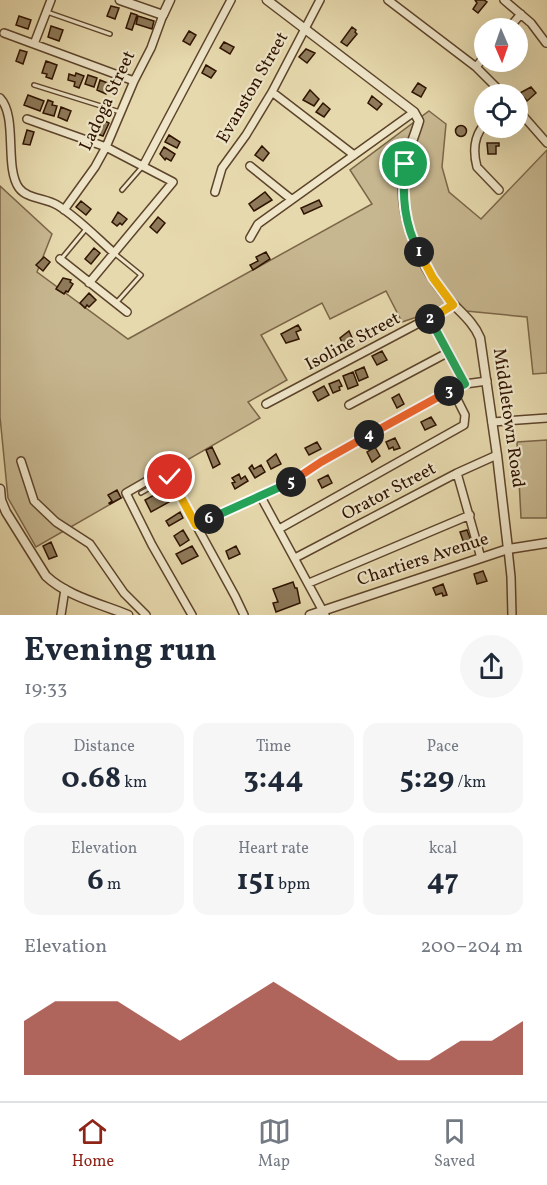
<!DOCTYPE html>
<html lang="en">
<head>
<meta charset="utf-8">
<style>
	:root { --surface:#fff; --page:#f6f6f7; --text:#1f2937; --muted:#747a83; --line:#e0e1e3; --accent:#8f2418 }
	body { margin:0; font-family:Vollkorn,serif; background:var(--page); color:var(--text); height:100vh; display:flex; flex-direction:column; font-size:22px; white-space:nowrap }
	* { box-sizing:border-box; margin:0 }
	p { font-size:20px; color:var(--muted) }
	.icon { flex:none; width:33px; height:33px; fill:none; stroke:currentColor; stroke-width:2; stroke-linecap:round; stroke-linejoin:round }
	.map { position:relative; height:615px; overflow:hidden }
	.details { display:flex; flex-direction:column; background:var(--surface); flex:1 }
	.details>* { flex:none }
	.needle { width:39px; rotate:178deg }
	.tools { position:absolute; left:474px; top:18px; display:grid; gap:12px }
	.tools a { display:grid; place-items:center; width:54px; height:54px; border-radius:50%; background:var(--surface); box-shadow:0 6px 24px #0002; font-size:30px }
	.pin { position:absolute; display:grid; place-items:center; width:51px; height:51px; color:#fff; margin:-26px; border:3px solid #fff; border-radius:50%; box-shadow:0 2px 6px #0007 }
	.km { position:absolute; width:30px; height:30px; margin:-15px; border-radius:50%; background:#222; color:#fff; font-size:16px; line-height:30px; text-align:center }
	.round { display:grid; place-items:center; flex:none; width:63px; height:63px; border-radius:32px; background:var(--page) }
	.headline { display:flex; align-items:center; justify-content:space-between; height:102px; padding:0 24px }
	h1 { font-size:33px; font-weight:700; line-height:45px }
	.metrics { display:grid; grid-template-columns:repeat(3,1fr); gap:9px; height:102px; padding:6px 24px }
	.metrics div { display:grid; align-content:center; border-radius:15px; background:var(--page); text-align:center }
	.metrics b { font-size:30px; font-weight:700 }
	.metrics small { font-size:16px; font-weight:400 }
	.metrics p { font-size:16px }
	.chart { height:168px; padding:12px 24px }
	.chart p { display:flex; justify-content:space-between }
	.chart svg { width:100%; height:108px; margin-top:6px; fill:var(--accent); opacity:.7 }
	.menu { display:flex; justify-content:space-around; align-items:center; height:84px; border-top:2px solid var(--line); background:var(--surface); font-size:16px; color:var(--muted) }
	.menu a { display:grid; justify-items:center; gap:3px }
	.menu .selected { color:var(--accent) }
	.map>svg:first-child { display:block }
	.green { fill:#c7b790; stroke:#7b6548; stroke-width:1.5 }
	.building { fill:#8e7a5a; stroke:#2f1300; stroke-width:1.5 }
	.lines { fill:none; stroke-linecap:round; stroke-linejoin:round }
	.service-casing { stroke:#5d442b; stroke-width:6 }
	.minor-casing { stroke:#5d442b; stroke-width:10 }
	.tertiary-casing { stroke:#5d442b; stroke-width:11 }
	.service { stroke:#efe6ca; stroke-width:3 }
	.minor { stroke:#efe6ca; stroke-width:7 }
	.tertiary { stroke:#efe6ca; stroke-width:8 }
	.split-1-casing { stroke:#fff; stroke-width:12 }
	.split-2-casing { stroke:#fff; stroke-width:12 }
	.split-3-casing { stroke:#fff; stroke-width:12 }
	.split-4-casing { stroke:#fff; stroke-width:12 }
	.split-5-casing { stroke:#fff; stroke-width:12 }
	.split-6-casing { stroke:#fff; stroke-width:12 }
	.split-7-casing { stroke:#fff; stroke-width:12 }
	.split-1 { stroke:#22a559; stroke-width:8 }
	.split-2 { stroke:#f5b400; stroke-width:8 }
	.split-3 { stroke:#22a559; stroke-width:8 }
	.split-4 { stroke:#f0652b; stroke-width:8 }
	.split-5 { stroke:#f0652b; stroke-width:8 }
	.split-6 { stroke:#22a559; stroke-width:8 }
	.split-7 { stroke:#f5b400; stroke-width:8 }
	.labels { text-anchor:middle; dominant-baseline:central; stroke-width:4.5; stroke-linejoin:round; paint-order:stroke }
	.street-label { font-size:18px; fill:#2f1300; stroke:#efe6ca }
</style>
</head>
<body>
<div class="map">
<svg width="547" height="615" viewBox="0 0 547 615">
	<rect width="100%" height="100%" fill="#e6d9ad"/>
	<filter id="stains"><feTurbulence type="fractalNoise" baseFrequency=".00333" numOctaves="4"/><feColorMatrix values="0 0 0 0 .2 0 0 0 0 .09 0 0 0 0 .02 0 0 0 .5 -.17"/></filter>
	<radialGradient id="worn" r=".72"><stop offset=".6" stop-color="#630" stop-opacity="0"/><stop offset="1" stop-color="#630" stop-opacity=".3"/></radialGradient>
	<path class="green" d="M429,111L446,124L442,167L449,192L481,219L547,150V373L533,374L527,317L466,311L458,303L402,322L386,291L330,319L322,303L261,335L287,380L248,402L260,418L36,547L8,498L0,417V186L52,234L37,272L128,339L372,204L350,170Z
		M547,440V518H521L517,442Z"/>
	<path class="building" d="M475,0H484L487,2L478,13L473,9L477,3Z
		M111,6L119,8L115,19L107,16Z
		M131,13L137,15L132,30L126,28Z
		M19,16L31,20L28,29L16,25Z
		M138,16L154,21L152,29L136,24Z
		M51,26L63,30L59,41L48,37Z
		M352,27L356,30L355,32L357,34L347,46L341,42Z
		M189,31L196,35L190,45L183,41Z
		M224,42L234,47L230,54L220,48Z
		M306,49L315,53L307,63L299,57Z
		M20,50L27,52L23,64L16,61Z
		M46,61L57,65L52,79L46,77L47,74L42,73Z
		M206,65L216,71L211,78L202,73Z
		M76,73L84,76L79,88L74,86L75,82L68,80L69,74L75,76Z
		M88,75L97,78L94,87L85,84Z
		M100,80L110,84L106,94L97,90Z
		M418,83L426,88L421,97L412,92Z
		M531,87L536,93L527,101L520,93Z
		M310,90L319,99L314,106L303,100Z
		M28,95L44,101L40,111L24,105Z
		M372,96L382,104L377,110L368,103Z
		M48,100L53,102L52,105L57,106L54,116L43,113Z
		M323,103L330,109L324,117L316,112Z
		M61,107L71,111L67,121L58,117Z
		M103,120L109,123L103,136L97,134Z
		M455.5 131a5.5 5.5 0 1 1 11 0a5.5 5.5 0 1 1-11 0Z
		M27,130L34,132L30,145L23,144Z
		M169,135L180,142L177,148L165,142Z
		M487,143H499V146H496V154H488Z
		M262,146L269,153L263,161L255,155Z
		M164,147L175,154L171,161L166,158L165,160L160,154Z
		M265,192L272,200L254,211L249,204Z
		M319,200L322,206L304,214L301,208Z
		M81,201L91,209L86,215L76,207Z
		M118,212L127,219L122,225L120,223L117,226L112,222Z
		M158,217L165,223L157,233L150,227Z
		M94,248L100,253L91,264L85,259Z
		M266,252L270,259L253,270L250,265L258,261L256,257Z
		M44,257L50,262L43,271L36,265Z
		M63,278L71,280L70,282L73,284L68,292L66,291L64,294L56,289Z
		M89,293L96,300L89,307L87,305L85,308L80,303Z
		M298,325L301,330L296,332L299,339L286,343L281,334Z
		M349,331L354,342L344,347L340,338Z
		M382,351L387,360L377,365L372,356Z
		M364,367L368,377L359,381L355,371Z
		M353,372L358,385L348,389L343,376Z
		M339,380L342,386L339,387L340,390L333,393L329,384Z
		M324,386L329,395L318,401L313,392Z
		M399,394L404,404L397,408L392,398Z
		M431,417L436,425L425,430L421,422Z
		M395,438L400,448L394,450L393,447L389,449L386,442Z
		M317,442L321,449L309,455L305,448Z
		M212,447L220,464L213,468L206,450Z
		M375,447L380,456L372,462L367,452Z
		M276,454L281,464L271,469L267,461Z
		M252,465L254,469L261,465L265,472L255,478L249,468Z
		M239,474L241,479L245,476L248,481L235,489L232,483L235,482L232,478Z
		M328,475L332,483L322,488L318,480Z
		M117,490L121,498L110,504L109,503L112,501L108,495Z
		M163,490L169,502L151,512L145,500Z
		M180,512L183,518L169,526L166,521Z
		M183,530L189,540L180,546L174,536Z
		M467,530L473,546L466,549L460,532Z
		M51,542L57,556L49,559L43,546Z
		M192,546L198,556L182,564L176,554Z
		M236,546L240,554L229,559L226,551Z
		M483,571L487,581L477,584L474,574Z
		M293,582L295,588H297L300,603L276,612L273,603L278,602L273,589Z
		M443,584L447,595L443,596L442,593L436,595L433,588Z"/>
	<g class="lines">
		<g class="service-casing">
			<path id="service" d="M47,12L110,34
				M34,85L120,112
				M122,190L142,167
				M114,253L141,275L117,302
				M62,258L86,229
				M141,493L168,478"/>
		</g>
		<g class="minor-casing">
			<path id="minor" d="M388,0L476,67L503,94
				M504,0L531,23L546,43
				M509,28L521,14
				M4,33L134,81
				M34,44L51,0
				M476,67L484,57
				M272,92L354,155
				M0,98C18,117 4,167 19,188C27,199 46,198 57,205C76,216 97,238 114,253
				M518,110L547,143
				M27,119L106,147L173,182L89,283
				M484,125C474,136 473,152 477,167L499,190
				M143,166L231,0
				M250,166L291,199
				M215,192L222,168L246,135L272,92L320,0
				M64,210L95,167L106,147L134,81L151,48L163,15
				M250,238L258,224L414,112
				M60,259L127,312
				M430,318L465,384
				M266,404L453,305
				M349,405L447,353
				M492,422L547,418
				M21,461L34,501L56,522L90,544L124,593L146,615
				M457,473L481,558
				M261,497L325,615
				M196,525L292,481L321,462L452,389L465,384L487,381
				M279,529L464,425L465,415L452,389
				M508,549L511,577L512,615
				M295,558L457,473L497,455
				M309,583L470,515
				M61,615L65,589
				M192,615L152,545L126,493L166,470L235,596L244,615"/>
		</g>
		<g class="tertiary-casing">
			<path id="tertiary" d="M120,0L163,15L170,0
				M267,0L414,112L419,121C415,135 408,150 405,165C396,211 416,259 445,295C456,309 473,320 480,338L497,455L508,549
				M0,489L1,500L6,512L46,576C67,596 101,604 128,615
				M310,615L508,549L547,543"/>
		</g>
		<use href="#service" class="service"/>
		<use href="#minor" class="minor"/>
		<use href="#tertiary" class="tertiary"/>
	</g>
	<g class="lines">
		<g class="split-1-casing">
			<path id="split-1" d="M405,164C402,196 404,224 419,252"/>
		</g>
		<g class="split-2-casing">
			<path id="split-2" d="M419,252L433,278L453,305L430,319"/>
		</g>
		<g class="split-3-casing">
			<path id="split-3" d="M430,319L465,384L449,391"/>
		</g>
		<g class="split-4-casing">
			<path id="split-4" d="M369,435L449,391"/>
		</g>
		<g class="split-5-casing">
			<path id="split-5" d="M291,482L321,462L369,435"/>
		</g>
		<g class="split-6-casing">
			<path id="split-6" d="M209,519L291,482"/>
		</g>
		<g class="split-7-casing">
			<path id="split-7" d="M170,477L196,525L209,519"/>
		</g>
		<use href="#split-1" class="split-1"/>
		<use href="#split-2" class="split-2"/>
		<use href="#split-3" class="split-3"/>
		<use href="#split-4" class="split-4"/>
		<use href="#split-5" class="split-5"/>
		<use href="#split-6" class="split-6"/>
		<use href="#split-7" class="split-7"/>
	</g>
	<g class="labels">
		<g class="street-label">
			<text transform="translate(253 88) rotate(-60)">Evanston Street</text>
			<text transform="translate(108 101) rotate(-65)">Ladoga Street</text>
			<text transform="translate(353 342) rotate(-28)">Isoline Street</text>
			<text transform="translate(508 418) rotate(82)">Middletown Road</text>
			<text transform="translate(389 492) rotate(-28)">Orator Street</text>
			<text transform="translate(423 560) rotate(-18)">Chartiers Avenue</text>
		</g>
	</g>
	<rect width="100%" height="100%" filter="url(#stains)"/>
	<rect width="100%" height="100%" fill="url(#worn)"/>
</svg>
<div class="tools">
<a><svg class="needle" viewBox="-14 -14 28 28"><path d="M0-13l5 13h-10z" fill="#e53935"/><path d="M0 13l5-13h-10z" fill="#747a83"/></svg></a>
<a><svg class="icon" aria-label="locate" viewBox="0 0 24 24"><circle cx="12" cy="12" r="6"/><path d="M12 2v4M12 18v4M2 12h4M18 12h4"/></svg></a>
</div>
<div class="pin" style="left:405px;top:164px;background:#1e9e55"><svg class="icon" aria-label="arrive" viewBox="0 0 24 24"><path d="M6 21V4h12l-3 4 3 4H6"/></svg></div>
<div class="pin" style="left:170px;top:477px;background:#d93025"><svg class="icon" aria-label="check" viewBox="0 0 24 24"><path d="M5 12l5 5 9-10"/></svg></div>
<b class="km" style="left:419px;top:252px">1</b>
<b class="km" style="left:430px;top:319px">2</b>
<b class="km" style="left:449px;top:391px">3</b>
<b class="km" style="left:369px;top:435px">4</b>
<b class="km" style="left:291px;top:482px">5</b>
<b class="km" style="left:209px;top:519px">6</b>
</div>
<section class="details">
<div class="headline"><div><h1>Evening run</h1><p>19:33</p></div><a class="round"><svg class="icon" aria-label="share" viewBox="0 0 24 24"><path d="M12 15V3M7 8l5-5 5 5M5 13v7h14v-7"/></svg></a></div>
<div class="metrics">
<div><p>Distance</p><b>0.68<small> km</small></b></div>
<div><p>Time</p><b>3:44</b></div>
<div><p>Pace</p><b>5:29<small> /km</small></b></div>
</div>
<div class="metrics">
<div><p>Elevation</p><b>6<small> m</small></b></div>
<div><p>Heart rate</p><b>151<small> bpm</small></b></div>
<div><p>kcal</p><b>47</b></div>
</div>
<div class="chart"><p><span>Elevation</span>200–204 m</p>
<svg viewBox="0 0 160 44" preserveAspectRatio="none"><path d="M0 44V22L10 14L20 14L30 14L40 22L50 30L60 22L70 14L80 6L90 14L100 22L110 30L120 38L130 38L140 30L150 30L160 22V44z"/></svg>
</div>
</section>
<nav class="menu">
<a class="selected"><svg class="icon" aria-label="home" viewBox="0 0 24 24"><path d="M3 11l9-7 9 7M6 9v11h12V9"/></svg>Home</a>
<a><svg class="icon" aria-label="map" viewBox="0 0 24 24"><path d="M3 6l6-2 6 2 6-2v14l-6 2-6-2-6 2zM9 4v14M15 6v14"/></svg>Map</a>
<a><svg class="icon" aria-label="saved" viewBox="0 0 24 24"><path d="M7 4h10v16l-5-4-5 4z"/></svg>Saved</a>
</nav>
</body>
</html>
